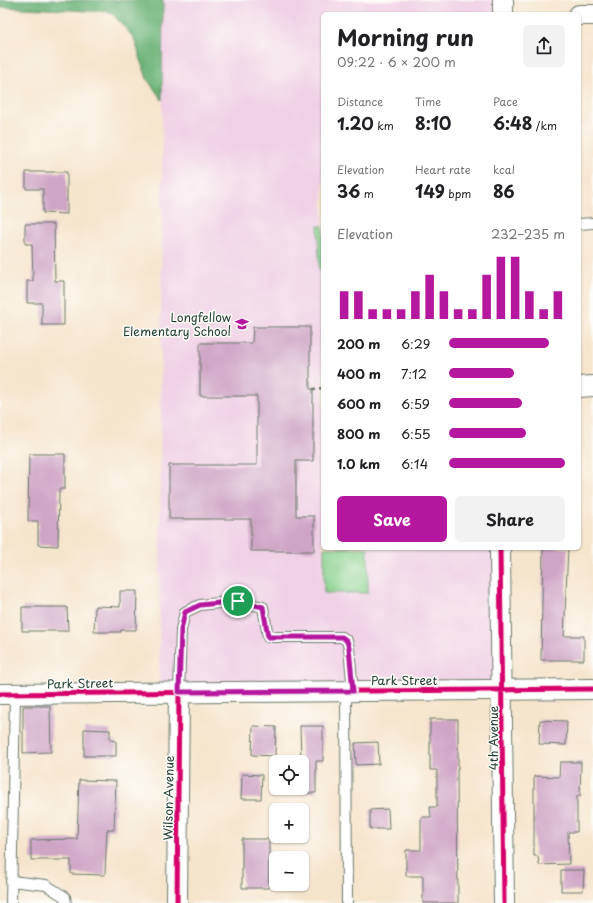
<!DOCTYPE html>
<html lang="en">
<head>
<meta charset="utf-8">
<style>
	:root { --surface:#fff; --page:#f2f2f2; --text:#202124; --muted:#757577; --accent:#b5179e }
	body { margin:0; font-family:"Playpen Sans",sans-serif; background:var(--page); color:var(--text); height:100vh; display:flex; flex-direction:column; font-size:15px; white-space:nowrap }
	* { box-sizing:border-box; margin:0 }
	p { font-size:13px; color:var(--muted) }
	.icon { flex:none; width:22px; height:22px; fill:none; stroke:currentColor; stroke-width:2; stroke-linecap:round; stroke-linejoin:round }
	.map { position:relative; flex:1; overflow:hidden }
	.panel { position:absolute; left:321px; top:12px; width:260px; height:538px; display:flex; flex-direction:column; background:var(--surface); border-radius:6px; box-shadow:0 1px 3px #0004 }
	.panel>* { flex:none }
	.buttons { position:absolute; left:269px; top:755px; display:grid; gap:8px }
	.buttons a { display:grid; place-items:center; width:40px; height:40px; border-radius:6px; background:var(--surface); box-shadow:0 1px 3px #0004; font-size:20px }
	.pin { position:absolute; display:grid; place-items:center; width:34px; height:34px; color:#fff; margin:-17px; border:2px solid #fff; border-radius:50%; box-shadow:0 1px 4px #0007 }
	.round { display:grid; place-items:center; flex:none; width:42px; height:42px; border-radius:6px; background:var(--page) }
	.headline { display:flex; align-items:center; justify-content:space-between; height:68px; padding:0 16px }
	h1 { font-size:22px; font-weight:700; line-height:30px }
	.metrics { display:grid; grid-template-columns:repeat(3,1fr); gap:6px; height:68px; padding:4px 16px }
	.metrics div { display:grid; align-content:center }
	.metrics b { font-size:17px; font-weight:700 }
	.metrics small { font-size:11px; font-weight:400 }
	.metrics p { font-size:11px }
	.chart { height:112px; padding:8px 16px }
	.chart p { display:flex; justify-content:space-between }
	.chart svg { width:100%; height:72px; margin-top:4px; stroke:var(--accent); stroke-width:6 }
	.primary-button { display:flex; gap:8px; margin-top:auto; padding:8px 16px }
	.primary-button a { flex:1; height:46px; border-radius:6px; background:var(--accent); color:#fff; font-size:16px; font-weight:700; line-height:46px; text-align:center }
	.primary-button a+a { background:var(--page); color:var(--text) }
	ul { padding:0 16px; list-style:none; font-size:13px }
	li { display:grid; grid-template-columns:64px 48px 1fr; align-items:center; height:30px }
	li i { height:10px; border-radius:5px; background:var(--accent) }
	.map>svg:first-child { display:block }
	.built { fill:#f0d0e5 }
	.green { fill:#86cf8b; stroke:#528660 }
	.forest { fill:#6cb277; stroke:#467856 }
	.building { fill:#cfa5c6 }
	.lines { fill:none; stroke-linecap:round; stroke-linejoin:round }
	.lane-casing { stroke:#6a786a; stroke-width:12 }
	.street-casing { stroke:#6a786a; stroke-width:22 }
	.path { stroke:#6a786a; stroke-width:2.5; stroke-dasharray:3 3; stroke-linecap:butt }
	.lane { stroke:#fff; stroke-width:10 }
	.street { stroke:#fff; stroke-width:20 }
	.cycleway-casing { stroke:#fdfcf7; stroke-width:8 }
	.cycleway { stroke:#d6006c; stroke-width:5 }
	.route-casing { stroke:#fff; stroke-width:8 }
	.route { stroke:#b5179e; stroke-width:5 }
	.labels { text-anchor:middle; dominant-baseline:central; stroke-width:3; stroke-linejoin:round; paint-order:stroke }
	.poi-label { font-size:12px; fill:#1f3d34; stroke:#fdfcf7; text-anchor:end }
	.street-label { font-size:12px; fill:#1f3d34; stroke:#fdfcf7 }
</style>
</head>
<body>
<div class="map">
<svg width="593" height="903" viewBox="0 0 593 903">
	<rect width="100%" height="100%" fill="#fdfcf7"/>
	<filter id="ink" filterUnits="userSpaceOnUse"><feTurbulence type="fractalNoise" baseFrequency=".025" numOctaves="2"/><feDisplacementMap in="SourceGraphic" scale="8" xChannelSelector="R" yChannelSelector="G"/><feConvolveMatrix kernelMatrix="1 2 1 2 8 2 1 2 1" color-interpolation-filters="sRGB"/></filter>
	<filter id="wash" filterUnits="userSpaceOnUse"><feTurbulence type="fractalNoise" baseFrequency=".012" numOctaves="4" result="noise"/><feDisplacementMap in="SourceGraphic" scale="16" xChannelSelector="R" yChannelSelector="G"/><feGaussianBlur stdDeviation="0.9" result="paint"/><feColorMatrix in="noise" values="0 0 0 0 0 0 0 0 0 0 0 0 0 0 0 0 0 1.4 0 .05"/><feComposite in="paint" operator="in"/></filter>
	<g filter="url(#wash)">
		<rect width="100%" height="100%" fill="#f6e5cd"/>
		<path class="built" d="M163,0H503V14H323V548H500L502,690L159,692Z"/>
		<path class="green" d="M318,226H323V271L319,270Z
			M324,548H368V593H324Z"/>
		<path class="forest" d="M0,0H163L162,100L147,79L134,38L111,12L0,7Z"/>
		<g id="blocks">
			<path class="building" d="M26,172H67V214L43,213V189H26Z
				M25,224H54L55,281H64V325H42V303H27V281H33L32,244H25Z
				M253,327H310V389H313V461H296V516H314V551H251V519H169V465H257V396H200V343H252Z
				M29,454H65V489H59L58,546L38,545V521H28Z
				M543,548H568L564,636H584V660H541Z
				M120,591H137L136,630H121V632H94L95,606L120,607Z
				M22,607H67L68,631H22Z
				M23,706H50L51,752L23,753Z
				M430,719H458V770H457L458,903H423V876H406V850H421V817H431L430,807H437V770H430Z
				M540,720L567,721L566,745L539,744Z
				M253,726L276,727L275,756L252,755Z
				M300,726H323V761H316V793H302Z
				M84,729L110,730V740L116,741V756H84Z
				M378,742L379,764L356,765L355,743Z
				M560,762H581L580,796H577V832H568L569,864L539,865L538,856H534V776L559,777Z
				M242,774L262,775L261,799H241Z
				M79,780L116,781L114,830H107L105,875L71,874V860H31V840L77,839Z
				M388,809L389,829H370V810Z
				M242,839H269V888H242Z
				M561,870H584L583,891H561Z"/>
		</g>
	</g>
	<g filter="url(#ink)">
		<use href="#blocks" fill-opacity="0" stroke="#6a786a" stroke-width="1"/>
		<g class="lines">
			<g class="lane-casing">
				<path id="lane" d="M579,224L593,223
					M346,691L347,903
					M179,692L181,630L185,612L200,605L238,601L263,607L268,637H342L347,641L349,648L353,691
					M11,881L46,885L65,897L66,903
					M11,903L15,694"/>
			</g>
			<g class="street-casing">
				<path id="street" d="M503,14V0
					M579,15H593
					M579,387L593,386
					M500,548L504,903
					M0,694L593,689
					M177,903L179,692"/>
			</g>
			<path class="path" d="M313,389L323,388"/>
			<use href="#lane" class="lane"/>
			<use href="#street" class="street"/>
			<g class="cycleway-casing">
				<path id="cycleway" d="M500,548L504,903
					M0,694L593,689
					M177,903L179,692"/>
			</g>
			<use href="#cycleway" class="cycleway"/>
		</g>
	</g>
	<g class="lines" filter="url(#ink)">
		<g class="route-casing">
			<path id="route" d="M238,601L263,607L268,637H342L347,641L349,648L353,691L179,692L181,630L185,612L200,605Z"/>
		</g>
		<use href="#route" class="route"/>
	</g>
	<defs>
		<g id="school-bare" transform="scale(1.08)"><path d="M0-5L7-2L0 1L-7-2ZM-4 1L0 2.5L4 1V4Q0 6-4 4Z" fill="#b5179e" stroke="#fdfcf7" stroke-width="2.5" paint-order="stroke"/></g>
	</defs>
	<g fill-rule="evenodd">
		<use href="#school-bare" x="242" y="324"/>
	</g>
	<g class="labels">
		<g class="poi-label">
			<text x="231" y="317">Longfellow<tspan x="231" dy="14">Elementary School</tspan></text>
		</g>
		<g class="street-label">
			<text x="404" y="680">Park Street</text>
			<text transform="translate(80 683) rotate(-1)">Park Street</text>
			<text transform="translate(493 738) rotate(-90)">4th Avenue</text>
			<text transform="translate(168 798) rotate(-89)">Wilson Avenue</text>
		</g>
	</g>
</svg>
<div class="buttons">
<a><svg class="icon" aria-label="locate" viewBox="0 0 24 24"><circle cx="12" cy="12" r="6"/><path d="M12 2v4M12 18v4M2 12h4M18 12h4"/></svg></a>
<a>+</a>
<a>−</a>
</div>
<div class="pin" style="left:238px;top:601px;background:#1e9e55"><svg class="icon" aria-label="arrive" viewBox="0 0 24 24"><path d="M6 21V4h12l-3 4 3 4H6"/></svg></div>
<section class="panel">
<div class="headline"><div><h1>Morning run</h1><p>09:22 · 6 × 200 m</p></div><a class="round"><svg class="icon" aria-label="share" viewBox="0 0 24 24"><path d="M12 15V3M7 8l5-5 5 5M5 13v7h14v-7"/></svg></a></div>
<div class="metrics">
<div><p>Distance</p><b>1.20<small> km</small></b></div>
<div><p>Time</p><b>8:10</b></div>
<div><p>Pace</p><b>6:48<small> /km</small></b></div>
</div>
<div class="metrics">
<div><p>Elevation</p><b>36<small> m</small></b></div>
<div><p>Heart rate</p><b>149<small> bpm</small></b></div>
<div><p>kcal</p><b>86</b></div>
</div>
<div class="chart"><p><span>Elevation</span>232–235 m</p>
<svg viewBox="0 0 160 44" preserveAspectRatio="none"><path d="M5 44V27M15 44V27M25 44V38M35 44V38M45 44V38M55 44V27M65 44V17M75 44V27M85 44V38M95 44V38M105 44V17M115 44V6M125 44V6M135 44V27M145 44V38M155 44V27"/></svg>
</div>
<ul>
<li><b>200 m</b>6:29<i style="width:86%"></i></li>
<li><b>400 m</b>7:12<i style="width:56%"></i></li>
<li><b>600 m</b>6:59<i style="width:63%"></i></li>
<li><b>800 m</b>6:55<i style="width:66%"></i></li>
<li><b>1.0 km</b>6:14<i style="width:100%"></i></li>
</ul>
<div class="primary-button"><a>Save</a><a>Share</a></div>
</section>
</div>
</body>
</html>
